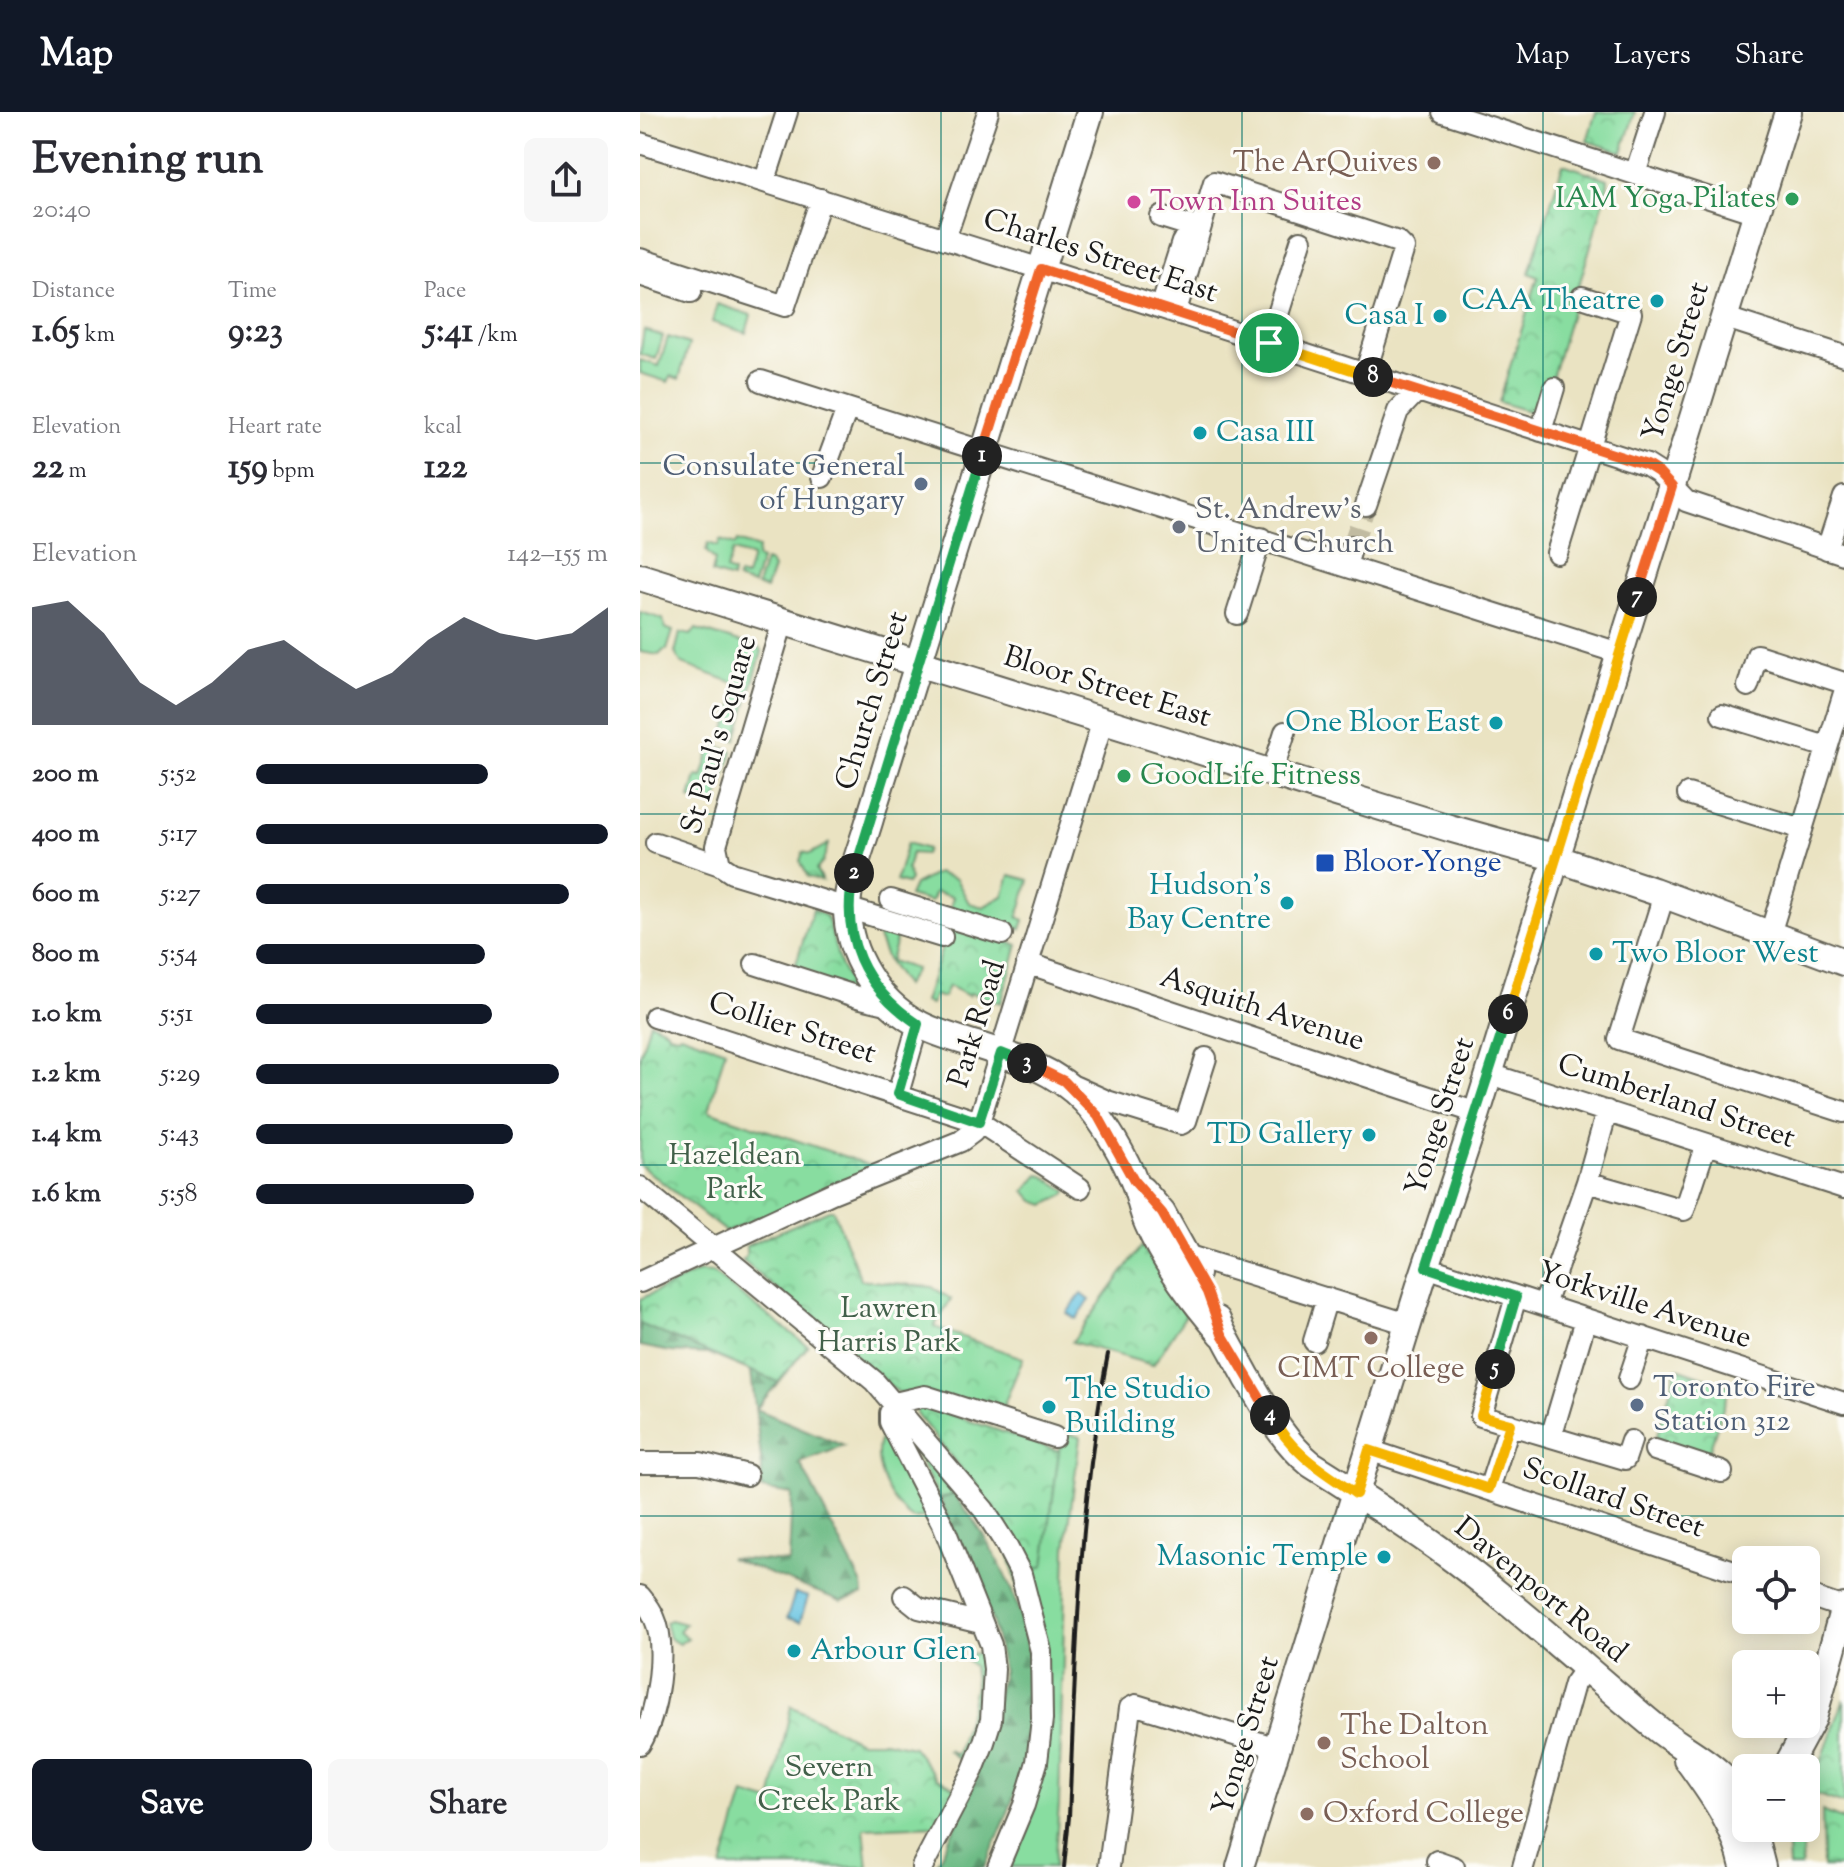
<!DOCTYPE html>
<html lang="en">
<head>
<meta charset="utf-8">
<style>
	:root { --surface:#fff; --page:#f7f7f7; --text:#2b2b33; --muted:#7c7c81; --accent:#111827 }
	body { margin:0; font-family:"Sorts Mill Goudy",serif; background:var(--page); color:var(--text); height:100vh; display:flex; flex-direction:column; font-size:30px; white-space:nowrap }
	* { box-sizing:border-box; margin:0 }
	p { font-size:26px; color:var(--muted) }
	.icon { flex:none; width:44px; height:44px; fill:none; stroke:currentColor; stroke-width:2; stroke-linecap:round; stroke-linejoin:round }
	.map { position:relative; flex:1; overflow:hidden }
	.drawer { display:flex; flex-direction:column; background:var(--surface); width:640px }
	.drawer>* { flex:none }
	.fabs { position:absolute; left:1092px; top:1434px; display:grid; gap:16px }
	.fabs a { display:grid; place-items:center; width:88px; height:88px; border-radius:12px; background:var(--surface); box-shadow:0 4px 20px #0003; font-size:40px }
	.pin { position:absolute; display:grid; place-items:center; width:68px; height:68px; color:#fff; margin:-34px; border:4px solid #fff; border-radius:50%; box-shadow:0 2px 8px #0007 }
	.km { position:absolute; width:40px; height:40px; margin:-20px; border-radius:50%; background:#222; color:#fff; font-size:22px; line-height:40px; text-align:center }
	.round { display:grid; place-items:center; flex:none; width:84px; height:84px; border-radius:12px; background:var(--page) }
	.headline { display:flex; align-items:center; justify-content:space-between; height:136px; padding:0 32px }
	h1 { font-size:44px; font-weight:800; line-height:60px }
	.stats { display:grid; grid-template-columns:repeat(3,1fr); gap:12px; height:136px; padding:8px 32px }
	.stats div { display:grid; align-content:center }
	.stats b { font-size:34px; font-weight:800 }
	.stats small { font-size:22px; font-weight:400 }
	.stats p { font-size:22px }
	.chart { height:224px; padding:16px 32px }
	.chart p { display:flex; justify-content:space-between }
	.chart svg { width:100%; height:144px; margin-top:8px; fill:var(--accent); opacity:.7 }
	.primary-button { display:flex; gap:16px; margin-top:auto; padding:16px 32px }
	.primary-button a { flex:1; height:92px; border-radius:12px; background:var(--accent); color:#fff; font-size:32px; font-weight:800; line-height:92px; text-align:center }
	.primary-button a+a { background:var(--page); color:var(--text) }
	ul { padding:0 32px; list-style:none; font-size:26px }
	li { display:grid; grid-template-columns:128px 96px 1fr; align-items:center; height:60px }
	li i { height:20px; border-radius:10px; background:var(--accent) }
	header { display:flex; align-items:center; gap:48px; box-sizing:border-box; height:112px; padding:0 40px; background:var(--accent); color:#fff }
	header strong { font-size:38px }
	nav { display:flex; gap:44px; margin-inline-start:auto; font-size:28px }
	main { display:flex; flex:1; min-height:0 }
	.map>svg:first-child { display:block }
	.green { fill:#88dda0; stroke:#527c5e; stroke-width:2 }
	.forest { fill:url(#forest-firs); stroke:#456c51; stroke-width:2 }
	.park { fill:url(#park-crowns); stroke:#527c5e; stroke-width:2 }
	.water { fill:#63c2e1; stroke:#406f7e; stroke-width:2 }
	.lines { fill:none; stroke-linecap:round; stroke-linejoin:round }
	.minor-tunnel { stroke:#c1bba1; stroke-width:20; stroke-dasharray:20 10; stroke-linecap:butt }
	.minor-casing { stroke:#646256; stroke-width:24 }
	.major-casing { stroke:#646256; stroke-width:30 }
	.minor { stroke:#fff; stroke-width:20 }
	.major { stroke:#fff; stroke-width:26 }
	.rail { stroke:#1c1c1c; stroke-width:4 }
	.split-1-casing { stroke:#fff; stroke-width:16 }
	.split-2-casing { stroke:#fff; stroke-width:16 }
	.split-3-casing { stroke:#fff; stroke-width:16 }
	.split-4-casing { stroke:#fff; stroke-width:16 }
	.split-5-casing { stroke:#fff; stroke-width:16 }
	.split-6-casing { stroke:#fff; stroke-width:16 }
	.split-7-casing { stroke:#fff; stroke-width:16 }
	.split-8-casing { stroke:#fff; stroke-width:16 }
	.split-9-casing { stroke:#fff; stroke-width:16 }
	.split-1 { stroke:#f0652b; stroke-width:10 }
	.split-2 { stroke:#22a559; stroke-width:10 }
	.split-3 { stroke:#22a559; stroke-width:10 }
	.split-4 { stroke:#f0652b; stroke-width:10 }
	.split-5 { stroke:#f5b400; stroke-width:10 }
	.split-6 { stroke:#22a559; stroke-width:10 }
	.split-7 { stroke:#f5b400; stroke-width:10 }
	.split-8 { stroke:#f0652b; stroke-width:10 }
	.split-9 { stroke:#f5b400; stroke-width:10 }
	.grid { fill:none; stroke:#0f766e; stroke-width:2; stroke-opacity:0.55 }
	.education-dot { fill:#8d6e63; stroke:#fdfcf7; stroke-width:3 }
	.leisure-dot { fill:#2e9e5b; stroke:#fdfcf7; stroke-width:3 }
	.hotel-dot { fill:#d1479c; stroke:#fdfcf7; stroke-width:3 }
	.culture-dot { fill:#0f9aa8; stroke:#fdfcf7; stroke-width:3 }
	.service-dot { fill:#5c6f8a; stroke:#fdfcf7; stroke-width:3 }
	.worship-dot { fill:#6b7280; stroke:#fdfcf7; stroke-width:3 }
	.transit-dot { fill:#1a4fb4; stroke:#fdfcf7; stroke-width:3 }
	.labels { text-anchor:middle; dominant-baseline:central; stroke-width:6; stroke-linejoin:round; paint-order:stroke }
	.education-label { font-size:30px; fill:#785e54; stroke:#fdfcf7; text-anchor:start }
	.leisure-label { font-size:30px; fill:#27864d; stroke:#fdfcf7; text-anchor:end }
	.hotel-label { font-size:30px; fill:#b23c85; stroke:#fdfcf7; text-anchor:start }
	.street-label { font-size:30px; fill:#1c1c1c; stroke:#fdfcf7 }
	.culture-label { font-size:30px; fill:#0d838f; stroke:#fdfcf7; text-anchor:end }
	.service-label { font-size:30px; fill:#4e5e75; stroke:#fdfcf7; text-anchor:end }
	.worship-label { font-size:30px; fill:#5b616d; stroke:#fdfcf7; text-anchor:start }
	.transit-label { font-size:30px; fill:#164399; stroke:#fdfcf7; text-anchor:start }
	.park-label { font-size:30px; fill:#42604a; stroke:#fdfcf7 }
</style>
</head>
<body>
<header>
<strong>Map</strong>
<nav><a>Map</a><a>Layers</a><a>Share</a></nav>
</header>
<main>
<section class="drawer">
<div class="headline"><div><h1>Evening run</h1><p>20:40</p></div><a class="round"><svg class="icon" aria-label="share" viewBox="0 0 24 24"><path d="M12 15V3M7 8l5-5 5 5M5 13v7h14v-7"/></svg></a></div>
<div class="stats">
<div><p>Distance</p><b>1.65<small> km</small></b></div>
<div><p>Time</p><b>9:23</b></div>
<div><p>Pace</p><b>5:41<small> /km</small></b></div>
</div>
<div class="stats">
<div><p>Elevation</p><b>22<small> m</small></b></div>
<div><p>Heart rate</p><b>159<small> bpm</small></b></div>
<div><p>kcal</p><b>122</b></div>
</div>
<div class="chart"><p><span>Elevation</span>142–155 m</p>
<svg viewBox="0 0 160 44" preserveAspectRatio="none"><path d="M0 44V8L10 6L20 16L30 31L40 38L50 31L60 21L70 18L80 26L90 33L100 28L110 18L120 11L130 16L140 18L150 16L160 8V44z"/></svg>
</div>
<ul>
<li><b>200 m</b>5:52<i style="width:66%"></i></li>
<li><b>400 m</b>5:17<i style="width:100%"></i></li>
<li><b>600 m</b>5:27<i style="width:89%"></i></li>
<li><b>800 m</b>5:54<i style="width:65%"></i></li>
<li><b>1.0 km</b>5:51<i style="width:67%"></i></li>
<li><b>1.2 km</b>5:29<i style="width:86%"></i></li>
<li><b>1.4 km</b>5:43<i style="width:73%"></i></li>
<li><b>1.6 km</b>5:58<i style="width:62%"></i></li>
</ul>
<div class="primary-button"><a>Save</a><a>Share</a></div>
</section>
<div class="map">
<svg width="1204" height="1755" viewBox="0 0 1204 1755">
	<defs>
		<pattern id="forest-firs" width="22" height="20" patternUnits="userSpaceOnUse" patternTransform="scale(2)"><rect width="22" height="20" fill="#6ebc86"/><path d="M5 1l3.5 6h-7zM16 11l3.5 6h-7z" fill="#5a986d"/></pattern>
		<pattern id="park-crowns" width="20" height="18" patternUnits="userSpaceOnUse" patternTransform="scale(2)"><rect width="20" height="18" fill="#88dda0"/><path d="M2 6a3 3 0 1 1 6 0M12 15a3 3 0 1 1 6 0" fill="none" stroke="#75bd89"/></pattern>
	</defs>
	<rect width="100%" height="100%" fill="#fdfcf7"/>
	<filter id="ink" filterUnits="userSpaceOnUse"><feTurbulence type="fractalNoise" baseFrequency=".0125" numOctaves="2"/><feDisplacementMap in="SourceGraphic" scale="16" xChannelSelector="R" yChannelSelector="G"/><feConvolveMatrix kernelMatrix="1 2 1 2 8 2 1 2 1" color-interpolation-filters="sRGB"/></filter>
	<filter id="wash" filterUnits="userSpaceOnUse"><feTurbulence type="fractalNoise" baseFrequency=".006" numOctaves="4" result="noise"/><feDisplacementMap in="SourceGraphic" scale="32" xChannelSelector="R" yChannelSelector="G"/><feGaussianBlur stdDeviation="1.8" result="paint"/><feColorMatrix in="noise" values="0 0 0 0 0 0 0 0 0 0 0 0 0 0 0 0 0 1.4 0 .05"/><feComposite in="paint" operator="in"/></filter>
	<g filter="url(#wash)">
		<rect width="100%" height="100%" fill="#eae3c2"/>
		<path class="green" d="M77,192L111,203L106,221L72,210Z
			M4,218L23,224L16,247L0,242Z
			M28,225L49,232L39,267L31,264L28,270L0,261V248L19,254Z
			M80,428L95,433L97,429L118,436L117,446L121,448L113,473L97,468L99,463L106,465L112,445L93,439L86,458L93,461L92,467L72,461L75,448L66,439L68,431L78,434Z
			M125,449L130,451L133,456L126,477L117,474Z
			M0,500L23,507L25,516L33,519L27,538H24L19,543L0,540Z
			M56,517L120,536L122,540L96,628L84,624L100,573L42,552L35,541L40,521L51,523Z
			M72,633L93,639L75,694L50,686L56,664L62,665Z
			M267,731L287,737L285,742L271,741L267,757L270,768L267,772L256,769Z
			M297,761L316,767L329,791L343,795L363,784L370,763L389,768L378,805L384,808L381,817L310,796L313,785L295,780L291,790L269,784L274,773Z
			M240,820L257,824L250,849L275,857L265,874L248,850L237,823Z
			M399,1063L404,1064L427,1079L425,1083L405,1093L394,1089L385,1079Z
			M282,1293L419,1339L422,1320L440,1325L426,1436L419,1692L414,1755H368L411,1610L360,1406L276,1301Z
			M244,1320L287,1399L282,1406L273,1407C249,1392 227,1345 244,1320Z
			M264,1320L314,1382L300,1387Z
			M30,1508L45,1512L39,1519L48,1526L39,1532L29,1526L25,1510Z
			M339,1541L345,1551L343,1606L326,1648L321,1649L307,1638L317,1642L331,1593L335,1573L333,1554L326,1548L330,1542Z
			M1166,1716L1161,1755H1149L1148,1736L1143,1717Z"/>
		<path class="forest" d="M0,1190L168,1234L116,1297L204,1334L160,1351L222,1473L223,1482L201,1489L89,1446L149,1450L152,1382L121,1377L122,1356L111,1259L70,1242L31,1240L0,1234Z
			M314,1382C379,1464 406,1547 383,1651C376,1687 359,1721 345,1755H295L330,1685L363,1559L353,1511L300,1387Z"/>
		<path class="park" d="M956,0H995L982,40L947,29Z
			M923,52L968,67L967,78L901,303L859,290L898,165L889,161Z
			M188,732L183,750L176,758L182,769L168,765L160,749L163,740L170,742Z
			M173,797L186,804L188,808L200,853L215,881L153,861Z
			M310,812L378,833L361,891L330,881L329,884L308,874L303,886L294,883L290,893L284,890Z
			M10,910L27,918L28,922L38,924L40,922L85,938L69,999L230,1053L232,1058L86,1120L0,1053V944Z
			M189,1098H193L221,1168L292,1175L311,1187L294,1215L383,1246L361,1300L258,1280L102,1148L106,1145V1134Z
			M502,1134L546,1203L513,1253L432,1230Z
			M58,1160L72,1161L168,1234L138,1270L0,1212V1187Z
			M1037,1256L1090,1274L1066,1349L1014,1333Z
			M282,1293L419,1339L404,1454L390,1458L360,1406L276,1301V1296Z
			M1204,1587V1692L1170,1680Z
			M151,1594L219,1629H244L273,1635L297,1666L316,1676L296,1713L224,1716L228,1755H82L104,1682L131,1690Z
			M1182,1699L1204,1708V1755H1183Z"/>
		<path class="water" d="M441,1182L450,1188L436,1207L427,1201Z
			M155,1481L168,1485L160,1510L147,1506Z"/>
	</g>
	<g filter="url(#ink)">
		<g class="lines">
			<path class="minor-tunnel" d="M712,434L726,393"/>
			<g class="minor-casing">
				<path id="minor" d="M803,0L1116,101
					M0,31L401,157L1007,353L1018,360L1046,389L1204,442
					M995,62L1015,0
					M125,68L147,0
					M521,105L560,117
					M305,127L348,0
					M0,147L145,194L181,87
					M0,163L51,180
					M521,196L542,130
					M530,199L539,189L574,70L758,130L764,136L725,262
					M1083,205L1204,244
					M629,231L661,129
					M121,269L979,541
					M901,319L914,276
					M182,365L207,297
					M726,393L758,299L777,279
					M1187,437L1204,385
					M917,441L991,201L942,185
					M706,454L712,434
					M597,502L621,426
					M1108,574L1117,543L1204,571
					M1082,603L1187,635
					M632,661L645,620
					M1048,682L1162,717
					M16,731L80,753L92,761L302,825
					M80,753L76,734L143,509
					M1024,783L979,927L1204,1000
					M251,788L362,822
					M1130,822L1204,581
					M387,851L837,1001
					M115,852L221,886L251,893
					M15,905L339,1010L440,1076
					M850,962L1204,1076
					M436,975L467,989L541,1012L546,1009L566,946
					M258,982L278,912
					M947,1070L967,999
					M0,1075L234,1269L344,1398L365,1431L381,1462L401,1539L402,1607L397,1650L384,1693L358,1755
					M546,1143L768,1212
					M786,1155L1204,1291
					M0,1170L192,1081L321,1029L333,1020L339,1010C381,876 421,742 463,608
					M876,1185L841,1304L911,1325L946,1207
					M904,1193L947,1070L1044,1098L1066,1032
					M674,1229L687,1186
					M989,1267L1003,1225
					M255,1291L250,1301V1310L303,1413L351,1533L354,1557L351,1608L344,1630L333,1658L282,1755
					M255,1291L285,1284L414,1325
					M911,1325L985,1347L991,1329
					M729,1338L1106,1463
					M1015,1338L1082,1360
					M0,1351H60L107,1363
					M849,1377L870,1312
					M1166,1483L1204,1496
					M0,1484C5,1490 11,1497 14,1505C28,1535 17,1605 0,1632
					M264,1484L279,1496L341,1511
					M797,1749L814,1755
					M469,1755L490,1596L496,1593L637,1636
					M883,1755L934,1572L946,1555"/>
			</g>
			<g class="major-casing">
				<path id="major" d="M450,0L231,703C223,732 208,766 207,796C207,842 238,890 277,911C294,921 315,926 333,932C374,945 415,957 445,989C463,1008 486,1047 495,1072C500,1085 502,1099 508,1112C526,1153 553,1188 582,1222
					M0,465L809,716L906,743L1014,779L1204,850
					M502,1078L522,1101L556,1162
					M577,1208C585,1228 597,1246 607,1265C626,1297 642,1328 671,1352C714,1379 757,1407 798,1436C874,1491 943,1555 1014,1614C1050,1644 1086,1653 1106,1699
					M1047,1647C1072,1682 1095,1712 1104,1755
					M1146,1656L1173,1606L1204,1495
					M1112,1716L1122,1755
					M600,1755L781,1170L837,1001L1148,0"/>
			</g>
			<use href="#minor" class="minor"/>
			<use href="#major" class="major"/>
			<path class="rail" d="M424,1755L429,1705C436,1549 438,1395 468,1242"/>
		</g>
	</g>
	<g class="lines" filter="url(#ink)">
		<g class="split-1-casing">
			<path id="split-1" d="M342,344L401,157L629,231"/>
		</g>
		<g class="split-2-casing">
			<path id="split-2" d="M214,761L342,344"/>
		</g>
		<g class="split-3-casing">
			<path id="split-3" d="M214,761C199,825 224,876 278,912L258,982L339,1010L361,941L387,951"/>
		</g>
		<g class="split-4-casing">
			<path id="split-4" d="M387,951L424,969L458,1004L494,1069L522,1101L567,1180L582,1222L630,1303"/>
		</g>
		<g class="split-5-casing">
			<path id="split-5" d="M630,1303C655,1344 678,1356 716,1382L729,1338L849,1377L870,1312L841,1304L855,1257"/>
		</g>
		<g class="split-6-casing">
			<path id="split-6" d="M855,1257L876,1185L786,1155L868,902"/>
		</g>
		<g class="split-7-casing">
			<path id="split-7" d="M868,902L997,485"/>
		</g>
		<g class="split-8-casing">
			<path id="split-8" d="M733,265L1007,353L1018,360L1032,375L997,485"/>
		</g>
		<g class="split-9-casing">
			<path id="split-9" d="M629,231L733,265"/>
		</g>
		<use href="#split-1" class="split-1"/>
		<use href="#split-2" class="split-2"/>
		<use href="#split-3" class="split-3"/>
		<use href="#split-4" class="split-4"/>
		<use href="#split-5" class="split-5"/>
		<use href="#split-6" class="split-6"/>
		<use href="#split-7" class="split-7"/>
		<use href="#split-8" class="split-8"/>
		<use href="#split-9" class="split-9"/>
	</g>
	<path class="grid" d="M301,0V1755M602,0V1755M903,0V1755M0,351H1204M0,702H1204M0,1053H1204M0,1404H1204"/>
	<g class="education-dot">
		<circle cx="794" cy="51" r="8"/>
		<circle cx="731" cy="1226" r="8"/>
		<circle cx="684" cy="1631" r="8"/>
		<circle cx="667" cy="1702" r="8"/>
	</g>
	<g class="leisure-dot">
		<circle cx="1152" cy="87" r="8"/>
		<circle cx="484" cy="664" r="8"/>
	</g>
	<circle class="hotel-dot" cx="494" cy="90" r="8"/>
	<g class="culture-dot">
		<circle cx="1017" cy="189" r="8"/>
		<circle cx="800" cy="204" r="8"/>
		<circle cx="560" cy="321" r="8"/>
		<circle cx="856" cy="611" r="8"/>
		<circle cx="647" cy="791" r="8"/>
		<circle cx="956" cy="842" r="8"/>
		<circle cx="729" cy="1023" r="8"/>
		<circle cx="409" cy="1295" r="8"/>
		<circle cx="744" cy="1445" r="8"/>
		<circle cx="154" cy="1539" r="8"/>
	</g>
	<g class="service-dot">
		<circle cx="281" cy="372" r="8"/>
		<circle cx="997" cy="1293" r="8"/>
	</g>
	<circle class="worship-dot" cx="539" cy="415" r="8"/>
	<rect class="transit-dot" x="675" y="741" width="20" height="20" rx="4"/>
	<g class="labels">
		<g class="education-label">
			<text x="778" y="51" text-anchor="end">The ArQuives</text>
			<text x="731" y="1257" text-anchor="middle">CIMT College</text>
			<text x="700" y="1614">The Dalton<tspan x="700" dy="34">School</tspan></text>
			<text x="683" y="1702">Oxford College</text>
		</g>
		<g class="leisure-label">
			<text x="1136" y="87">IAM Yoga Pilates</text>
			<text x="500" y="664" text-anchor="start">GoodLife Fitness</text>
		</g>
		<g class="hotel-label">
			<text x="510" y="90">Town Inn Suites</text>
		</g>
		<g class="street-label">
			<text transform="translate(460 145) rotate(18)">Charles Street East</text>
			<text transform="translate(1037 250) rotate(-73)">Yonge Street</text>
			<text transform="translate(467 576) rotate(17)">Bloor Street East</text>
			<text transform="translate(233 589) rotate(-73)">Church Street</text>
			<text transform="translate(80 623) rotate(-74)">St Paul's Square</text>
			<text transform="translate(622 898) rotate(18)">Asquith Avenue</text>
			<text transform="translate(338 912) rotate(-73)">Park Road</text>
			<text transform="translate(152 917) rotate(18)">Collier Street</text>
			<text transform="translate(1036 990) rotate(18)">Cumberland Street</text>
			<text transform="translate(801 1005) rotate(-72)">Yonge Street</text>
			<text transform="translate(1004 1194) rotate(18)">Yorkville Avenue</text>
			<text transform="translate(973 1387) rotate(19)">Scollard Street</text>
			<text transform="translate(900 1479) rotate(39)">Davenport Road</text>
			<text transform="translate(607 1624) rotate(-73)">Yonge Street</text>
		</g>
		<g class="culture-label">
			<text x="1001" y="189">CAA Theatre</text>
			<text x="784" y="204">Casa I</text>
			<text x="576" y="321" text-anchor="start">Casa III</text>
			<text x="840" y="611">One Bloor East</text>
			<text x="631" y="774">Hudson's<tspan x="631" dy="34">Bay Centre</tspan></text>
			<text x="972" y="842" text-anchor="start">Two Bloor West</text>
			<text x="713" y="1023">TD Gallery</text>
			<text x="425" y="1278" text-anchor="start">The Studio<tspan x="425" dy="34">Building</tspan></text>
			<text x="728" y="1445">Masonic Temple</text>
			<text x="170" y="1539" text-anchor="start">Arbour Glen</text>
		</g>
		<g class="service-label">
			<text x="265" y="355">Consulate General<tspan x="265" dy="34">of Hungary</tspan></text>
			<text x="1013" y="1276" text-anchor="start">Toronto Fire<tspan x="1013" dy="34">Station 312</tspan></text>
		</g>
		<g class="worship-label">
			<text x="555" y="398">St. Andrew's<tspan x="555" dy="34">United Church</tspan></text>
		</g>
		<g class="transit-label">
			<text x="703" y="751">Bloor-Yonge</text>
		</g>
		<g class="park-label">
			<text x="95" y="1044">Hazeldean<tspan x="95" dy="34">Park</tspan></text>
			<text x="249" y="1197">Lawren<tspan x="249" dy="34">Harris Park</tspan></text>
			<text x="189" y="1656">Severn<tspan x="189" dy="34">Creek Park</tspan></text>
		</g>
	</g>
</svg>
<div class="fabs">
<a><svg class="icon" aria-label="locate" viewBox="0 0 24 24"><circle cx="12" cy="12" r="6"/><path d="M12 2v4M12 18v4M2 12h4M18 12h4"/></svg></a>
<a>+</a>
<a>−</a>
</div>
<div class="pin" style="left:629px;top:231px;background:#1e9e55"><svg class="icon" aria-label="arrive" viewBox="0 0 24 24"><path d="M6 21V4h12l-3 4 3 4H6"/></svg></div>
<b class="km" style="left:342px;top:344px">1</b>
<b class="km" style="left:214px;top:761px">2</b>
<b class="km" style="left:387px;top:951px">3</b>
<b class="km" style="left:630px;top:1303px">4</b>
<b class="km" style="left:855px;top:1257px">5</b>
<b class="km" style="left:868px;top:902px">6</b>
<b class="km" style="left:997px;top:485px">7</b>
<b class="km" style="left:733px;top:265px">8</b>
</div>
</main>
</body>
</html>
